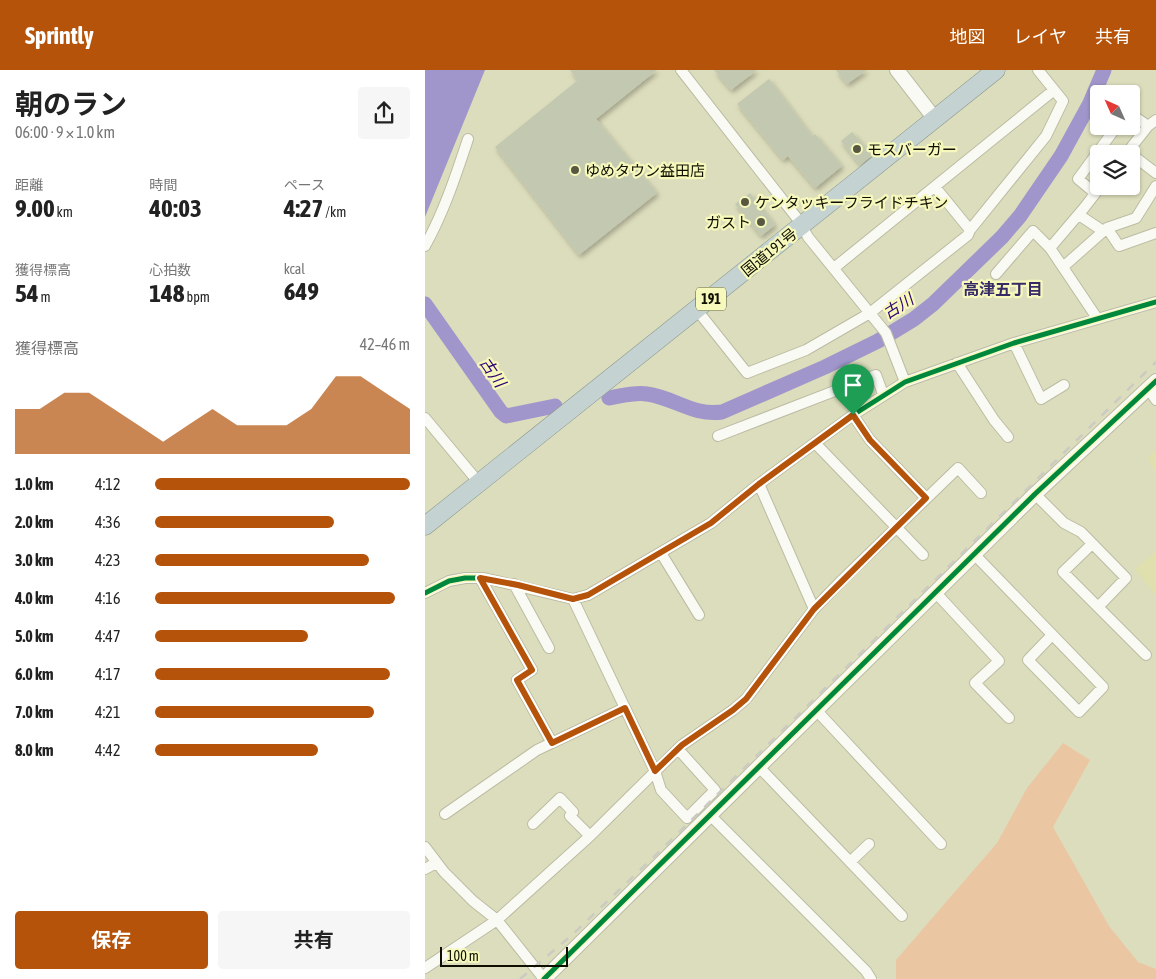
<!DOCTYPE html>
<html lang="ja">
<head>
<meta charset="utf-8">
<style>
	:root { --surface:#fff; --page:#f6f6f6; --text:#222; --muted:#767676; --accent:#b45309 }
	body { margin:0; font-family:"Asap Condensed","Noto Sans JP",sans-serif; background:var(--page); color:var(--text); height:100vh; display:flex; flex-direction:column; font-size:19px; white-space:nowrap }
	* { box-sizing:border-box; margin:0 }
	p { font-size:16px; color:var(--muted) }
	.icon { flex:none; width:28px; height:28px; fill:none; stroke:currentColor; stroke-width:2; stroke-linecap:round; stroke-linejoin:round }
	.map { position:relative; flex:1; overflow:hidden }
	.side { display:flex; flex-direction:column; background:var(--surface); width:425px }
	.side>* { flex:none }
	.needle { width:32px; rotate:315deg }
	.tools { position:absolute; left:665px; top:15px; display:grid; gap:10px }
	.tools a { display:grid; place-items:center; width:50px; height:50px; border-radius:5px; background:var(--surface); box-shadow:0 1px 4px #0004; font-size:25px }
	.scale { position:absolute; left:15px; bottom:12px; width:128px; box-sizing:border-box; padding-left:5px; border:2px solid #0f0f00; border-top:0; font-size:14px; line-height:18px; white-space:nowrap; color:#0f0f00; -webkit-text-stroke:4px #f6f8bc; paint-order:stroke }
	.pin { position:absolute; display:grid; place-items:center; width:42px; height:42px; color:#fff; margin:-51px -21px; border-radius:50% 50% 50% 0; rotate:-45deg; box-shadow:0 0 5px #0007 }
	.pin .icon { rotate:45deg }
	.round { display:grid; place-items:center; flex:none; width:52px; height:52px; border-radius:5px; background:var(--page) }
	.overview { display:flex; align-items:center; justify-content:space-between; height:85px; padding:0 15px }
	h1 { font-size:28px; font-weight:700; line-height:38px }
	.metrics { display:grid; grid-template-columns:repeat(3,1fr); gap:8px; height:85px; padding:5px 15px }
	.metrics div { display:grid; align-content:center }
	.metrics b { font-size:25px; font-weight:700 }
	.metrics small { font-size:14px; font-weight:400 }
	.metrics p { font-size:14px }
	.chart { height:140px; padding:10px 15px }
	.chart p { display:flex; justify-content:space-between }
	.chart svg { width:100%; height:90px; margin-top:5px; fill:var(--accent); opacity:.7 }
	.primary-button { display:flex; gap:10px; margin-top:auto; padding:10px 15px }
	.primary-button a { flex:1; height:58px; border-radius:5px; background:var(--accent); color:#fff; font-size:20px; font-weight:700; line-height:58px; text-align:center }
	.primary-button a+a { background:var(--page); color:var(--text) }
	ul { padding:0 15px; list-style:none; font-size:16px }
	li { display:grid; grid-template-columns:80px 60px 1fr; align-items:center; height:38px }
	li i { height:12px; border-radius:6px; background:var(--accent) }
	header { display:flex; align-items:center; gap:30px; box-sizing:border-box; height:70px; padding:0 25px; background:var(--accent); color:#fff }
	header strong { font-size:24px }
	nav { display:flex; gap:28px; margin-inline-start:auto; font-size:18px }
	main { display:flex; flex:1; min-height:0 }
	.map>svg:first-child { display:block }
	.built { fill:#dfe0ad }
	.green { fill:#ebc6a3 }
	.water { fill:#a096cb }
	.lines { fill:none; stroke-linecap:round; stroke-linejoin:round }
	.river { stroke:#a096cb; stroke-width:15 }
	.building { fill:#c3c8b1; filter:url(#shadow) }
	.street-casing { stroke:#bcbca3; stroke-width:12 }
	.secondary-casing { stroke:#bcbca3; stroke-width:16 }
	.highway-casing { stroke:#88978c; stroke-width:19 }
	.street { stroke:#fafaf5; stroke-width:10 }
	.secondary { stroke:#fafaf5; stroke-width:14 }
	.highway { stroke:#c4d2d2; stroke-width:18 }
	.rail { stroke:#cbcbc2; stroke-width:2.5; stroke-dasharray:9 9; stroke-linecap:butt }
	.cycleway-casing { stroke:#f6f8bc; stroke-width:8 }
	.cycleway { stroke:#00873e; stroke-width:5 }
	.route-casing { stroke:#fff; stroke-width:10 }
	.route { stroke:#b45309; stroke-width:6 }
	.poi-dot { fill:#575742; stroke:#f6f8bc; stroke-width:2 }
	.labels { text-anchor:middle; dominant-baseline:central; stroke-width:4.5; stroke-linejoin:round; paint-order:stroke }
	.shield { fill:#f6f8bc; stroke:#545538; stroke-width:1 }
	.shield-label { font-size:14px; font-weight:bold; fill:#0f0f00 }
	.poi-label { font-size:15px; fill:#0f0f00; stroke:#f6f8bc; text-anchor:start }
	.street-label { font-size:15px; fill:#0f0f00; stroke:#f6f8bc }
	.neighbourhood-label { font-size:16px; font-weight:bold; fill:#372b67; stroke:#f6f8bc }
	.water-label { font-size:16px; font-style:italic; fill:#300174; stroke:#f6f8bc }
</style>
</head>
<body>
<header>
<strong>Sprintly</strong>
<nav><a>地図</a><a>レイヤ</a><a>共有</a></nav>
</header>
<main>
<section class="side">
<div class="overview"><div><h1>朝のラン</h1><p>06:00 · 9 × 1.0 km</p></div><a class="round"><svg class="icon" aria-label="share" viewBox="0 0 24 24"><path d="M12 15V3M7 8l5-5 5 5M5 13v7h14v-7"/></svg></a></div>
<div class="metrics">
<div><p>距離</p><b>9.00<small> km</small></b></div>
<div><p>時間</p><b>40:03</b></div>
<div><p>ペース</p><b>4:27<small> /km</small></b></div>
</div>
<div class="metrics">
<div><p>獲得標高</p><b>54<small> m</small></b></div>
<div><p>心拍数</p><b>148<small> bpm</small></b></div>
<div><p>kcal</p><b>649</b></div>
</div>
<div class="chart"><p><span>獲得標高</span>42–46 m</p>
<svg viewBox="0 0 160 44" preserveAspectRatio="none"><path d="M0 44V22L10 22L20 14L30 14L40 22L50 30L60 38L70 30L80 22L90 30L100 30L110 30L120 22L130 6L140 6L150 14L160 22V44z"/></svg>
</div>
<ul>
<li><b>1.0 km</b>4:12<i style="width:100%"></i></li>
<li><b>2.0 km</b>4:36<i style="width:70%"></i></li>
<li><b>3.0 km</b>4:23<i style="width:84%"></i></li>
<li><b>4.0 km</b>4:16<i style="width:94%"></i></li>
<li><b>5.0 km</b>4:47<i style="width:60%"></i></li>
<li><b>6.0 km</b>4:17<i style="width:92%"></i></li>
<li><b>7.0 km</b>4:21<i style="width:86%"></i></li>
<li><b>8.0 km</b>4:42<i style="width:64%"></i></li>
</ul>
<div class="primary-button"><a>保存</a><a>共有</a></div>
</section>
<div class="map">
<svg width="731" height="909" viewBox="0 0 731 909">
	<defs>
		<filter id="shadow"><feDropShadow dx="2" dy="3" stdDeviation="2.5" flood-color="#0004"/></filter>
	</defs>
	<rect width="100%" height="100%" fill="#dcddbc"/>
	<path class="built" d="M731,380V403L723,388Z
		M731,481V526L710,499Z"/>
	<path class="green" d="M638,673L665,690L628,757L684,856L713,892L731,899V909H471V890L572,773L602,718Z"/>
	<path class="water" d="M0,0H60L0,147Z"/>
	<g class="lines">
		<path class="river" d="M0,234L76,342L81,346L130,336
			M184,328C196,326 210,322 222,324C250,328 268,346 297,342L400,297L453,271L489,249L508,234L577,167L595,146L636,86L665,33L679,0"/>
	</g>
	<path class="building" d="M145,0H232L171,49L232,123L154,185L70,77L153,10Z
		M289,0H332L306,20Z
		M411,0H442L422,14Z
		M344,9L387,66L390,64L417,96L390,118L363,86L358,90L312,34Z
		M427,62L447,85L435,95L416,71Z
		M325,123L350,155L336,166L310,134Z"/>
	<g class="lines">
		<g class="street-casing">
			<path id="street" d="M256,0L375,152L383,167L461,263L480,312
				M706,44L723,56
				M701,84L723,56L731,50
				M706,84L731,103
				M670,123L653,109L692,56
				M654,145L678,161
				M682,158L694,176L731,163
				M545,160L621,66L638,31L613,0
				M0,176C19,142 31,105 43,69
				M625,178L672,248
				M638,197L682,158L711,148L731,116
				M409,198L629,20
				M571,204L608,161L625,178L659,138L676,116
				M272,240L322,303L381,280L445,243L543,165L545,160L510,117
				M589,273L616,329L639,315
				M532,293L569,350L583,367
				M723,318L731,330
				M428,345L445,370L501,428
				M0,348L55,414
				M293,366L451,305L458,324
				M390,373L498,485
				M334,414L389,539
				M610,424L639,453L656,462L701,508L673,537
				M667,474L638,502L721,585
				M236,483L274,545
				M549,484L678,617L654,642L603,590L627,565
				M55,508L107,600L92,610L127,673
				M89,514L124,578
				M0,523L24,511L40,508H59L148,529L163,525L286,453L334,414L428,345L480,312L589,273L731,232
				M511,523L574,591L550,613L584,648
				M148,529L230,701L236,720L262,748L290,720L253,679
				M392,641L516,774
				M334,697L477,846
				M20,744L112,680L200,638
				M285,745L441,901L446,909
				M108,754L135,728L148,742L145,746L165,766
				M0,777L19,802L48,831L72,850L119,909
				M425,792L444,774
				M0,799L11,793
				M0,898L72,850L165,766L257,675L308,640L321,629L389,539L417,510L533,398L556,423"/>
		</g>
		<g class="secondary-casing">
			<path id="secondary" d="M472,0L510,49
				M119,909L610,424L731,311"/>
		</g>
		<g class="highway-casing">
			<path id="highway" d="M0,456L571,0"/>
		</g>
		<use href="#street" class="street"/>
		<use href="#secondary" class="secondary"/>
		<use href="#highway" class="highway"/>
		<path class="rail" d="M95,909L147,865L236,780L731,292"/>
		<g class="cycleway-casing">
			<path id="cycleway" d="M0,523L24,511L40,508H59L148,529L163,525L286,453L334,414L428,345L480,312L589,273L731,232
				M119,909L610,424L731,311"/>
		</g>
		<use href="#cycleway" class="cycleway"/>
	</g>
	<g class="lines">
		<g class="route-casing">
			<path id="route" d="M428,345L445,370L501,428L389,539L321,629L308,640L257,675L230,701L200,638L127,673L92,610L107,600L55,508L93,515L148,529L163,525L286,453L334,414Z"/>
		</g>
		<use href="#route" class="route"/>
	</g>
	<g class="poi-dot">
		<circle cx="432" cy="79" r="5"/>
		<circle cx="150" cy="100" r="5"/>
		<circle cx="320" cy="132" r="5"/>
		<circle cx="336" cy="152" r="5"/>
	</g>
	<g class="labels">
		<rect class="shield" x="271" y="217.5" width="30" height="23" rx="4"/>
		<g class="shield-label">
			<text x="286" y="229">191</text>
		</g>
		<g class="poi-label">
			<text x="442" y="79">モスバーガー</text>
			<text x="160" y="100">ゆめタウン益田店</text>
			<text x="330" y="132">ケンタッキーフライドチキン</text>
			<text x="326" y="152" text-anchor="end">ガスト</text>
		</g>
		<g class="street-label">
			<text transform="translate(344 182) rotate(-39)">国道191号</text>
		</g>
		<g class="neighbourhood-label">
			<text x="578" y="219">高津五丁目</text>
		</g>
		<g class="water-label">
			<text transform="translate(473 236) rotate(-32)">古川</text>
			<text transform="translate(68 302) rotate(55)">古川</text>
		</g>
	</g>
</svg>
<div class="tools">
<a><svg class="needle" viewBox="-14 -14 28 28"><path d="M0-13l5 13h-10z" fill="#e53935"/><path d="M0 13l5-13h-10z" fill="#767676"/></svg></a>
<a><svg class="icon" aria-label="layers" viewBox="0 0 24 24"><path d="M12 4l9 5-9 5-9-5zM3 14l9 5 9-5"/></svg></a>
</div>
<div class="scale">100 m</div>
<div class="pin" style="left:428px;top:345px;background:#1e9e55"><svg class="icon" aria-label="arrive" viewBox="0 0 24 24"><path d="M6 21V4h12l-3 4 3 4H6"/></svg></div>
</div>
</main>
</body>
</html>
